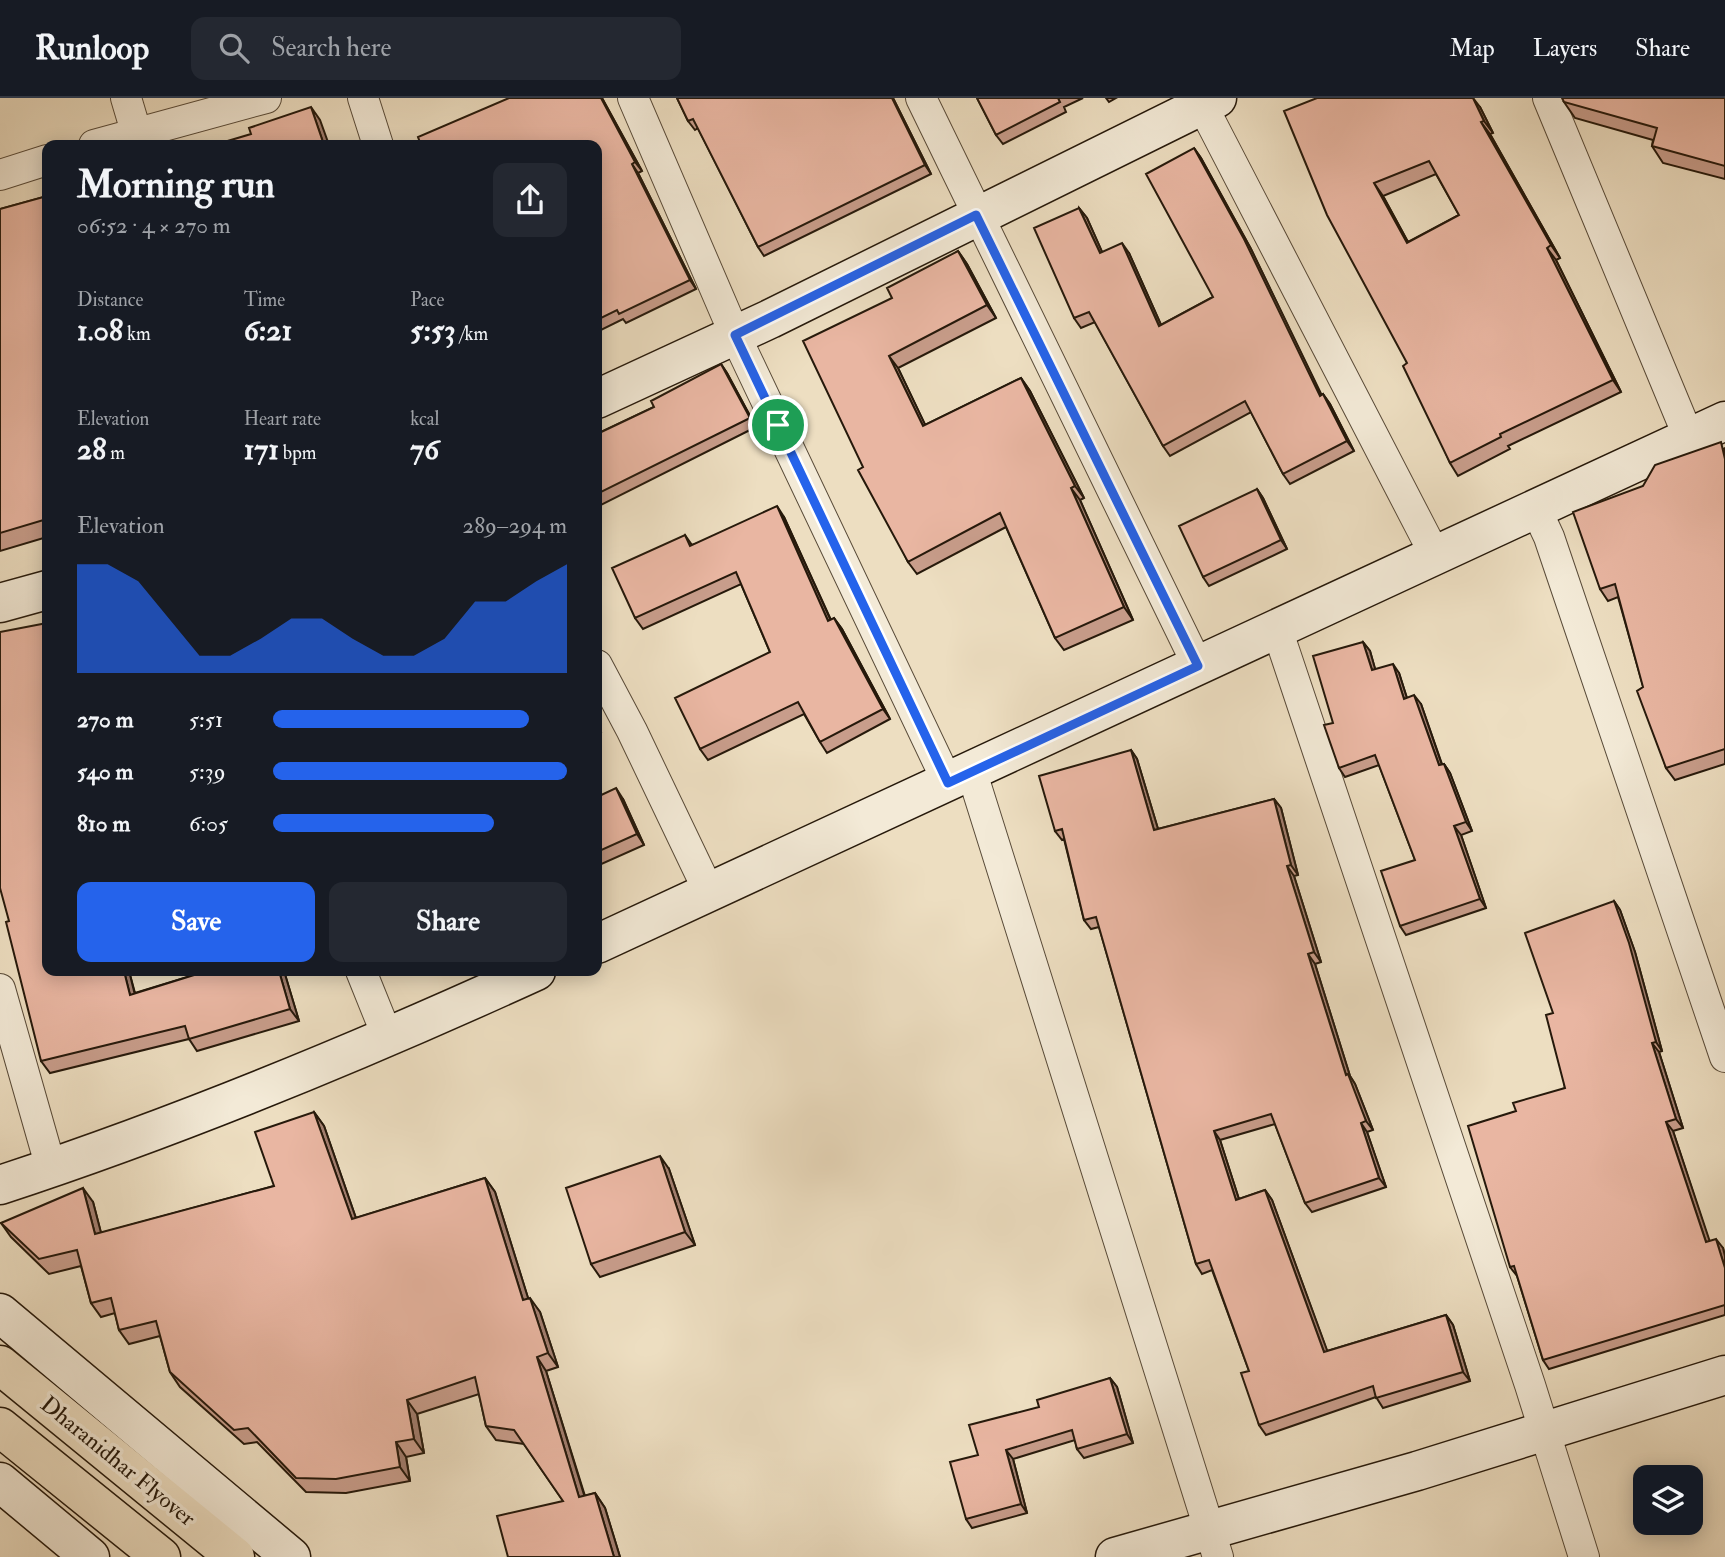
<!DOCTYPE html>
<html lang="en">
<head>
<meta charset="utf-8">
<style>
	:root { --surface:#171b24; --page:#242831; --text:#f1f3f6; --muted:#9ea1a6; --line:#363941; --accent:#2563eb }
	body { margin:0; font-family:"IM FELL Double Pica",serif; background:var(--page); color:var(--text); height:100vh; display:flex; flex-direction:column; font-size:26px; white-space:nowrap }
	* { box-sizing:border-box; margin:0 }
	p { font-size:23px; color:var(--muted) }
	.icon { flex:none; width:38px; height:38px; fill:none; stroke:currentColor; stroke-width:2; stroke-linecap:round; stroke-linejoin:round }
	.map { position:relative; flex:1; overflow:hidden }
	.side { position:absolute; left:42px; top:42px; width:560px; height:836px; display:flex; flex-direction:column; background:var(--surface); border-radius:14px; box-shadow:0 4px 18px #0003 }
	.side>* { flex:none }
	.buttons { position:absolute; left:1633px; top:1367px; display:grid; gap:14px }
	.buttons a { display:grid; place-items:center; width:70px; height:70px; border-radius:14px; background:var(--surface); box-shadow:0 4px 18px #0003; font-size:35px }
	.pin { position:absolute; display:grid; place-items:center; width:60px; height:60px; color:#fff; margin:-30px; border:4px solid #fff; border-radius:50%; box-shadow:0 2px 7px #0007 }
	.round { display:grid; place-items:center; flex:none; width:74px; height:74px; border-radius:14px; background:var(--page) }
	.summary { display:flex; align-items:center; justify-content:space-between; height:119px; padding:0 35px }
	h1 { font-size:38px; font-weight:800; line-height:52px }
	.metrics { display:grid; grid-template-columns:repeat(3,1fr); gap:10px; height:119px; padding:7px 35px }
	.metrics div { display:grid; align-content:center }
	.metrics b { font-size:30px; font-weight:800 }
	.metrics small { font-size:19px; font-weight:400 }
	.metrics p { font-size:19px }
	.chart { height:196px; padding:14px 35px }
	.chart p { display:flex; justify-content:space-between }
	.chart svg { width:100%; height:126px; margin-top:7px; fill:var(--accent); opacity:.7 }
	.action { display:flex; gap:14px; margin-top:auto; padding:14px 35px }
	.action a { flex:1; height:80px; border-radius:14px; background:var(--accent); color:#fff; font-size:28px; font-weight:800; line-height:80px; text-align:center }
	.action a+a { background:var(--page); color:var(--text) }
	ul { padding:0 35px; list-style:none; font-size:23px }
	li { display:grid; grid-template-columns:112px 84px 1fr; align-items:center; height:52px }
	li i { height:18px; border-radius:9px; background:var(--accent) }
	header { display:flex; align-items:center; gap:42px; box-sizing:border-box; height:98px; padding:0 35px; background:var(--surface); border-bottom:2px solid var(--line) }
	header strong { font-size:33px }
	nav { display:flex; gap:38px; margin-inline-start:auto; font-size:24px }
	.search { width:490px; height:63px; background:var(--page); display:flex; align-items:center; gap:18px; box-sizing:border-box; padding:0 24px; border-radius:14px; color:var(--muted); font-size:26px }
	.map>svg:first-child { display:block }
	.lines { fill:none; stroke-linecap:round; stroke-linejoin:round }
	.street-casing { stroke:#584a38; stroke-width:32 }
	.secondary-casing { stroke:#26190b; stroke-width:41 }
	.primary-casing { stroke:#26190b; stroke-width:41 }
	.street { stroke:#f3ead7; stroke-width:30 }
	.secondary { stroke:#f3ead7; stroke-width:38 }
	.primary { stroke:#eddec1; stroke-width:38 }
	.wall { fill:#c89d8b; stroke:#26190b; stroke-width:2; fill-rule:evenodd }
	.shaded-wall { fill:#a37f71; stroke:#26190b; stroke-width:2 }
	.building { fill:#e9b6a2; stroke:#26190b; stroke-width:2; fill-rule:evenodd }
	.route-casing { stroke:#fff; stroke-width:14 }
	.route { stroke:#2563eb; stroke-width:9 }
	.labels { text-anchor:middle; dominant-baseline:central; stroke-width:7; stroke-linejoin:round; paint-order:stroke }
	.street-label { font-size:23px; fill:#26190b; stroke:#f3ead7 }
</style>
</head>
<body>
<header>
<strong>Runloop</strong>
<div class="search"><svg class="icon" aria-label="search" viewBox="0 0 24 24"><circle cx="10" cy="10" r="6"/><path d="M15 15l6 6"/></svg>Search here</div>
<nav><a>Map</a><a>Layers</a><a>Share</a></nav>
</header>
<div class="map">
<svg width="1725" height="1459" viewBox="0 0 1725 1459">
	<rect width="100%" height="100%" fill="#eddec1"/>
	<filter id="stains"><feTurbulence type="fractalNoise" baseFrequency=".00286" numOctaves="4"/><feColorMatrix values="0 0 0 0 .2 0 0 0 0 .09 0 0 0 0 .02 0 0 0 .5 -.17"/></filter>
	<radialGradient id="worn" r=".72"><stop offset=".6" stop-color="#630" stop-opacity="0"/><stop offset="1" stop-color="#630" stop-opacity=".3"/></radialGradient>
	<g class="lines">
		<g class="street-casing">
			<path id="street" d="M126,0L140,47
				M363,0L378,47
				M633,0L735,237L948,685
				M921,0L1198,568
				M1548,0L1689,340
				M1203,9L1435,457
				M94,47L266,0
				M0,77L47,62
				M1535,409L1549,439L1725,959
				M1277,531L1530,1287L1584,1459
				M597,567L632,633L709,794
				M972,675L1218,1459
				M361,873L388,940
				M0,891L51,1070"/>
		</g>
		<g class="secondary-casing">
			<path id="secondary" d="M597,301L770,221L1217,0
				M0,505L47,492
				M597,846L1725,323
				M0,1087C183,1027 361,953 536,873
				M0,1215L291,1459
				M0,1384L90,1459
				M1115,1459L1417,1373L1725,1277"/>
		</g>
		<g class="primary-casing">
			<path id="primary" d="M0,1267L235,1459
				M0,1329L161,1459"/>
		</g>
		<use href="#street" class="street"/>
		<use href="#secondary" class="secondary"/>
		<use href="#primary" class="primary"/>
	</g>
	<path class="wall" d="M602,0L642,73L638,75L696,191L626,225L623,221L597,234V47L509,1Z
		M677,0H893L931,76L764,158L758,149L698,30L695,32L688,23Z
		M977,0H1083L1064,9L1066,14L1003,46L996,37Z
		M1106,0H1116L1109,4Z
		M1317,0L1480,9L1493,35L1490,36L1560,160L1556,162L1621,294L1508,348L1510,351L1458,378L1450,365L1407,265ZM1436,76L1459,117L1408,144L1383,98Z
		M1725,0V81L1663,65L1652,48L1653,42L1575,20L1564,4Z
		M1194,50L1201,60L1251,151L1321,297L1323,296L1330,306L1354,353L1290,386L1283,376L1251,314L1170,358L1163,348L1095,224L1081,230L1074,220L1079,110L1087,120L1102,154L1129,155L1161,227L1213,199Z
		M47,98V439L0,453V111Z
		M958,153L967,166L996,220L898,270L925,327L1021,280L1030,293L1084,400L1080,402L1133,522L1064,552L1055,540L1006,429L917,476L908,464L863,369L892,200Z
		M721,266L727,275L756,329L597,409V336L654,309Z
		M1725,350V666L1675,682L1666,670L1618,499L1608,503L1600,491L1643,388Z
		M1257,391L1263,400L1287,451L1209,488L1203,479Z
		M784,419L831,522L834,520L842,531L890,621L827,655L820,644L804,616L708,662L700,651L770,554L741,486L643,531L635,520L685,437L692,447Z
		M1363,544L1370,553L1375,571L1399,575L1407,600L1421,606L1442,666H1444L1450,675L1472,733L1461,737L1486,810L1406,837L1400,828L1415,762L1379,667L1345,679L1339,670L1333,625Z
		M597,624L601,634L597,636Z
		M1131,652L1137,661L1158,731L1274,701L1281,710L1298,777L1294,778L1321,864L1315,866L1350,978L1355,986L1373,1032L1367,1034L1386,1089L1312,1114L1305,1105L1275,1026L1220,1042L1239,1101L1265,1092L1272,1102L1327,1253L1446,1217L1453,1227L1470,1283L1383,1310L1376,1299L1266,1337L1259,1327L1249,1273L1212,1172L1202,1176L1196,1166L1099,829L1091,831L1084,822L1064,741L1062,742L1055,733Z
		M597,699L623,701L644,747L597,768Z
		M1614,803L1620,812L1635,854L1662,953L1659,954L1683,1030L1673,1033L1709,1143L1723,1150L1725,1158V1217L1549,1271L1543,1262L1517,1178L1510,1169L1516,1013L1565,990L1553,915Z
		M47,873H129L135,895L194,877L193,873H284L299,923L197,953L189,941L50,975L41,963Z
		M314,1014L324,1028L356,1120L485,1080L495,1094L528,1200L540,1214L558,1269L546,1273L585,1398L595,1395L605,1410L620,1459H508L563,1403L524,1346L496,1342L486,1328L479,1296L417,1316L424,1355L406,1359L410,1383L346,1395L306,1394L257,1344L244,1346L180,1289L170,1274L160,1238L129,1246L119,1232L115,1215L101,1219L91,1205L81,1168L49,1176L11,1139L1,1125L93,1104L101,1135L274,1088Z
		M669,1071L695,1147L600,1179L591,1166Z
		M1110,1280L1117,1289L1133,1345L1084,1360L1077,1351L1075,1342L1013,1361L1027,1415L972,1430L966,1421L978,1357L1039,1309Z"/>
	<path class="shaded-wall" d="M601,0H602L642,73L635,64Z
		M892,0H893L931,76L925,67Z
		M1473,0L1480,9L1493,35L1484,23Z
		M311,9L320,22L329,47H324Z
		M1481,24L1490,36L1560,160L1551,147Z
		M1194,50L1201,60L1251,151L1327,308L1320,298Z
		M632,66L638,75L696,191L690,182Z
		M1374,85L1383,98L1415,157L1407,145Z
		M1079,110L1087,120L1107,165L1100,155Z
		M1122,145L1129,155L1166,238L1159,228Z
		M1547,150L1556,162L1621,294L1613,282Z
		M958,153L967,166L996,220L987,207Z
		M889,258L898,270L932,341L923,328Z
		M721,266L727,275L756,329L750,320Z
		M1021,280L1030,293L1084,400L1075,388Z
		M1323,296L1330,306L1354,353L1347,343Z
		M1071,390L1080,402L1133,522L1124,509Z
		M1257,391L1263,400L1287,451L1281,442Z
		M777,408L784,419L836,534L828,523Z
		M834,520L842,531L890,621L883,611Z
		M1363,544L1370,553L1378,581L1372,572Z
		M1393,566L1399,575L1410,610L1404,601Z
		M1414,597L1421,606L1445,676L1439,667Z
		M1131,652L1137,661L1161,741L1154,732Z
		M1444,666L1450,675L1472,733L1466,724Z
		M616,690L623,701L644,747L637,736Z
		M1274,701L1281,710L1298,777L1291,767Z
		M1454,728L1461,737L1486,810L1480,801Z
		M1287,768L1294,778L1321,864L1314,854Z
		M1614,803L1620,812L1635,854L1662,953L1656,944Z
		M1308,856L1315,866L1350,978L1355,986L1373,1032L1366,1023L1346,977Z
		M124,873H129L138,909L130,897Z
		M279,873H284L299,923L290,911Z
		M1652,945L1659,954L1683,1030L1676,1021Z
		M314,1014L324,1028L361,1135L352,1121Z
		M1666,1024L1673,1033L1713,1153L1706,1144Z
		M1361,1025L1367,1034L1386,1089L1379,1080Z
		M1214,1033L1220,1042L1242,1111L1236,1102Z
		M660,1058L669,1071L695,1147L685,1134Z
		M485,1080L495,1094L533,1216L523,1202Z
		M83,1090L93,1104L105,1150L95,1136Z
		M1265,1092L1272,1102L1331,1263L1324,1254Z
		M1716,1141L1723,1150L1725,1158V1170Z
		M530,1200L540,1214L558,1269L548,1255Z
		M1446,1217L1453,1227L1470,1283L1463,1274Z
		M537,1259L546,1273L589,1413L579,1399Z
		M1110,1280L1117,1289L1133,1345L1127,1336Z
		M407,1302L417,1316L424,1355L414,1341Z
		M396,1344L406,1359L410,1383L400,1369Z
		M1006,1352L1013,1361L1027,1415L1021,1406Z
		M595,1395L605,1410L620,1459H614Z"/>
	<path class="building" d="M509,0H601L635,64L632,66L690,182L619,216L617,212L597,222V47H421L418,39Z
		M677,0H892L925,67L758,149L693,21L688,23Z
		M977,0H1058L1060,4L996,37Z
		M1317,0H1473L1484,23L1481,24L1551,147L1547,150L1613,282L1500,336L1501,339L1450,365L1403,268L1407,265L1327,117L1284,13ZM1429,63L1459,117L1407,145L1374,85Z
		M1562,0H1725V68L1652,48L1657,30L1564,4Z
		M311,9L324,47H214L251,36L249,30Z
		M1194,50L1244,141L1320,298L1323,296L1347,343L1283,376L1245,303L1163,348L1089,214L1074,220L1034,130L1079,110L1100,155L1122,145L1159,228L1213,199L1146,76Z
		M47,98V421L0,435V111Z
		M958,153L987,207L889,258L923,328L1021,280L1075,388L1071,390L1124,509L1055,540L1000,415L908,464L858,372L863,369L803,243L892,200L887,190Z
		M721,266L750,320L597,396V336L654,309L651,303Z
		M1721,344L1725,361V651L1666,670L1637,593L1643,589L1615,486L1600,491L1573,414L1643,388L1655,367Z
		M1257,391L1281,442L1203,479L1179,428Z
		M777,408L828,523L834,520L883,611L820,644L798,604L700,651L675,600L770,554L736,474L635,520L612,470L685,437L690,448Z
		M47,525V873H124L130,897L194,877L193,873H279L290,911L189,941L185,928L41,963L6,824L9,823L0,790V534Z
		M1363,544L1372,572L1393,566L1404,601L1414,597L1439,667L1444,666L1466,724L1454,728L1480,801L1400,828L1381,773L1415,762L1375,657L1339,670L1324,627L1333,625L1313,558Z
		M1131,652L1154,732L1274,701L1291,767L1287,768L1314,854L1308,856L1346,977L1348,976L1366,1023L1361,1025L1379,1080L1305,1105L1271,1016L1214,1033L1236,1102L1265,1092L1324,1254L1446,1217L1463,1274L1376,1300L1373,1288L1259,1327L1241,1275L1249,1273L1209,1162L1196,1166L1096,819L1084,822L1062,731L1055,733L1039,678Z
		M616,690L637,736L597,754V699Z
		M1614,803L1629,845L1656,944L1652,945L1676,1021L1666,1024L1706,1144L1716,1141L1725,1170V1207L1543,1262L1514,1168L1510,1169L1468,1028L1516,1013L1513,1005L1565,990L1546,917L1553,915L1525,835Z
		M314,1014L352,1121L485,1080L523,1202L530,1200L548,1255L537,1259L579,1399L595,1395L614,1459H508L497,1418L563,1403L514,1332L486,1328L475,1279L407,1302L414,1341L396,1344L400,1369L336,1381L296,1380L248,1330L234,1332L170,1274L156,1223L119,1232L111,1200L91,1205L77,1152L39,1161L1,1125L83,1090L95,1136L274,1088L255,1034Z
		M660,1058L685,1134L591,1166L566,1090Z
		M1110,1280L1127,1336L1077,1351L1072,1332L1006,1352L1021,1406L966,1421L950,1364L978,1357L969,1327L1039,1309L1037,1302Z"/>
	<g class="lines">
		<g class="route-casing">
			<path id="route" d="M976,117L1198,568L948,685L735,237Z"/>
		</g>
		<use href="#route" class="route"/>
	</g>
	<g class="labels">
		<g class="street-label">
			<text transform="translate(118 1363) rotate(39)">Dharanidhar Flyover</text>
		</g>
	</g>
	<rect width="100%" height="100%" filter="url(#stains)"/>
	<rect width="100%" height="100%" fill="url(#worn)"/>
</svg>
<div class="buttons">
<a><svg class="icon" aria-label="layers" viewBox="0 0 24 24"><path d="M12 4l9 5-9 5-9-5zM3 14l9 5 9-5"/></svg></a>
</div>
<div class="pin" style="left:778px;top:327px;background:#1e9e55"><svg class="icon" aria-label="arrive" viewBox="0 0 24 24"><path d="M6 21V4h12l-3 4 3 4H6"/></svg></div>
<section class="side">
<div class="summary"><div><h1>Morning run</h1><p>06:52 · 4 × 270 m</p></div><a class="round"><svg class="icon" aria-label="share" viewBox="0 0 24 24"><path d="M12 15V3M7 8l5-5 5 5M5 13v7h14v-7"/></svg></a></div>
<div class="metrics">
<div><p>Distance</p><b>1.08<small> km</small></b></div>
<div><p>Time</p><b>6:21</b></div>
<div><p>Pace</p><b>5:53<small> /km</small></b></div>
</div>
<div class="metrics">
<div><p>Elevation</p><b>28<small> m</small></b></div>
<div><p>Heart rate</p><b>171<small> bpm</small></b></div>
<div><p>kcal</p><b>76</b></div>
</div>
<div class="chart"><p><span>Elevation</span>289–294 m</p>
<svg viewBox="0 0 160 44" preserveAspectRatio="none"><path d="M0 44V6L10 6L20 12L30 25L40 38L50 38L60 32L70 25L80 25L90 32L100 38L110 38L120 32L130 19L140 19L150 12L160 6V44z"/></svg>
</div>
<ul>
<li><b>270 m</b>5:51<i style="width:87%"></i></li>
<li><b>540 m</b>5:39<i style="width:100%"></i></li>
<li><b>810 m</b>6:05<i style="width:75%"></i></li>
</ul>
<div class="action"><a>Save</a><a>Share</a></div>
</section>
</div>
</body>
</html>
